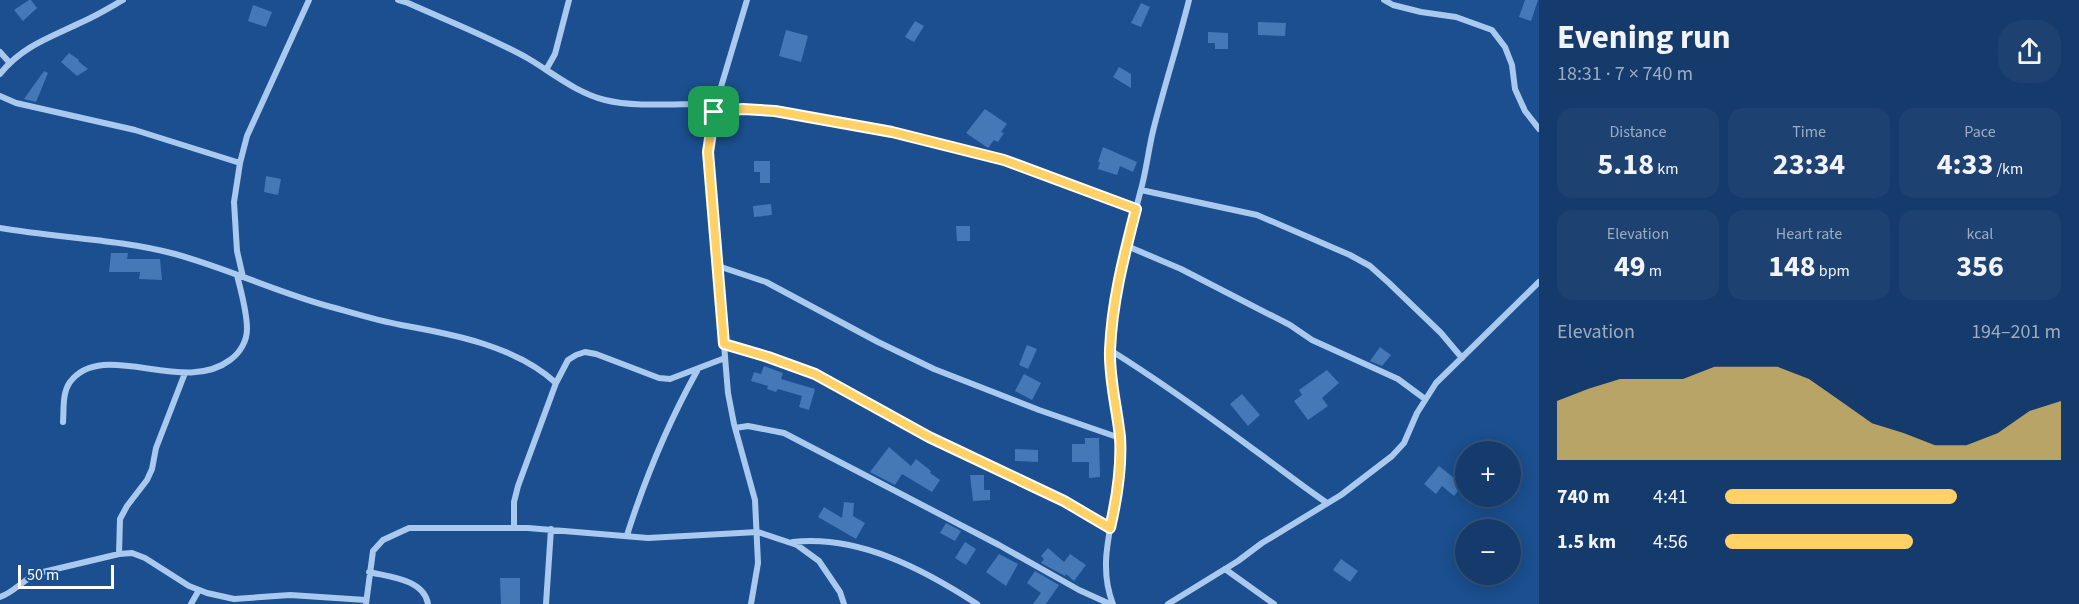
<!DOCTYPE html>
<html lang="en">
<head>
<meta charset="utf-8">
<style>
	:root { --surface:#143b6b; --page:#1d4271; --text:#f1f3f6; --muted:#9dadc1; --line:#33557e; --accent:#ffd166 }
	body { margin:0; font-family:"Source Sans 3",sans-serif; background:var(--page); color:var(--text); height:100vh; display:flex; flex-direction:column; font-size:22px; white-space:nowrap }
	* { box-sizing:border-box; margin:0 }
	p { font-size:20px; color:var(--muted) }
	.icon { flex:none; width:33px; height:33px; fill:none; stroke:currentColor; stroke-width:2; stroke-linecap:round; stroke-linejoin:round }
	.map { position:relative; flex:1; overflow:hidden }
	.details { display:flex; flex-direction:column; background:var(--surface); width:540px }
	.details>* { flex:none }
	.fabs { position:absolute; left:1455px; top:441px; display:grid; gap:12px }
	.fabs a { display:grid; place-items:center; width:66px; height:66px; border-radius:50%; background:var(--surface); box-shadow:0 3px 15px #0003,0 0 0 2px var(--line); font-size:30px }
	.scale { position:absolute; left:18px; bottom:15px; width:96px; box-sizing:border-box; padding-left:6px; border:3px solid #fff; border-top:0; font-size:16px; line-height:21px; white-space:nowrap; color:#fff; -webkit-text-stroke:4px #1b4f8f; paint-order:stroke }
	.pin { position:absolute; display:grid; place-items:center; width:51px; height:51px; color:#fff; margin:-26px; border-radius:12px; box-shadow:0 3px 9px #0006 }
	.round { display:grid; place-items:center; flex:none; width:63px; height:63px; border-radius:24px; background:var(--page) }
	.overview { display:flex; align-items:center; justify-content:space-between; height:102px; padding:0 18px }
	h1 { font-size:33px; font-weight:700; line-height:45px }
	.stats { display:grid; grid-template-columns:repeat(3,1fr); gap:9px; height:102px; padding:6px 18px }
	.stats div { display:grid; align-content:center; border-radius:15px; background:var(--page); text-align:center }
	.stats b { font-size:30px; font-weight:700 }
	.stats small { font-size:16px; font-weight:400 }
	.stats p { font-size:16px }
	.chart { height:168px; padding:12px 18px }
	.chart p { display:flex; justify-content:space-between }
	.chart svg { width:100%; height:108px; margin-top:6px; fill:var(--accent); opacity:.7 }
	ul { padding:0 18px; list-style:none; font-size:20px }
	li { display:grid; grid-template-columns:96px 72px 1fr; align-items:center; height:45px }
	li i { height:15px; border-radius:8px; background:var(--accent) }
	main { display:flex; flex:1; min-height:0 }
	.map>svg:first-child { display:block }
	.building { fill:#4478b7 }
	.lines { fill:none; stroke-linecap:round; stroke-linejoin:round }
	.minor { stroke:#a9c9ee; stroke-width:6 }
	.route-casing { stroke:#fff; stroke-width:12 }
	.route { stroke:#ffd166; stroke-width:8 }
</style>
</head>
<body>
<main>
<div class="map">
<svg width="1539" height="604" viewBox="0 0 1539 604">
	<rect width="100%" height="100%" fill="#1b4f8f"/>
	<path class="building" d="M29,0H31L37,8L23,21L14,10Z
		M1525,0H1538L1531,21L1519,17Z
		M1141,3L1150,7L1141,27L1131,23Z
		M253,5L272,12L266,27L248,21Z
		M915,21L924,26L914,42L905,37Z
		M1258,22L1286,23L1285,36L1258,35Z
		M786,30L808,36L801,62L779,56Z
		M1208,32L1228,33V49H1215V43H1208Z
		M69,53L79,60L78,61L88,69L77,76L61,62Z
		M1119,67L1131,74V88L1113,77Z
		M44,71L48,73L36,102L24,99Z
		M985,109L1007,124L1001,132L1004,133L998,142L994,140L988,148L966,133Z
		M1103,147L1137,162L1133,172L1120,166L1117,175L1098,169L1100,162H1098Z
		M754,161H770V183H760V172H754Z
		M266,176L281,179L278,195L264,192Z
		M771,204L772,215L754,217L753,206Z
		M956,226H970V241H957Z
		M111,253H128L127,259H160L162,280L139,279L140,272H109Z
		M1027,345L1037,349L1028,369L1019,365Z
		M1380,347L1391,355L1382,366L1370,361Z
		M764,366L783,373L781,379L815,389L809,410L799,407L802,396L778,389L776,392L767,389L768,386L751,381L754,372L761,374Z
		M1327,370L1339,383L1322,398L1328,406L1308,420L1294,401L1302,395L1299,390Z
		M1024,374L1041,383L1032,400L1015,391Z
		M1242,394L1260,415L1248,426L1230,404Z
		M1085,438H1099L1100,477L1089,478V462H1072V444H1085Z
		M889,447L911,466L916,459L931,471L930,473L940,480L932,492L902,474L895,485L870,472Z
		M1015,449L1038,450V462L1015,461Z
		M1439,466L1463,485L1454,496L1442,486L1436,494L1424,484Z
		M970,475H984V490H990V500L973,501Z
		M844,502L854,503L853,516L865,523L856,539L818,517L824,507L842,518Z
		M946,523L961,531L955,541L940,533Z
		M965,542L976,549L966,565L955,558Z
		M1048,548L1064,562L1070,554L1086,565L1074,581L1066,574L1065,576L1041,563L1044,559L1041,556Z
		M999,554L1018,564L1006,586L986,572Z
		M1341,559L1358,571L1350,582L1333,570Z
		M1035,571L1059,585L1046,604H1033L1041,593L1027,583Z
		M500,578H520V604H501Z"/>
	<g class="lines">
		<path class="minor" d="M398,0L408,3C448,21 490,37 529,59C554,74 577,93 605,100C636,108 683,103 716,104
			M747,0L715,107L708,152L728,393L734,424L755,500L758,563L751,604
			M1384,0L1393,5L1421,12L1456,17L1492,30L1505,47L1512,65L1515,89L1525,111L1539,129
			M0,52L9,62
			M546,70L555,54L569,0
			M0,74C22,46 51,37 82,22C96,16 109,8 123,0
			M0,96L16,103L135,130L240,163
			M714,112L743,109L775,111L892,132L1004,160L1136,209
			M1141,190L1257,215L1350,255L1370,266L1389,283L1441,333L1462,358
			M0,228C58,238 118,239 175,254C230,269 280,294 335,308C356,314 379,321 401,325C452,334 516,346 556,383
			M1127,246L1181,269L1290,325L1312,340L1398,379L1425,399
			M718,266L766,282L878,342L934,369L1039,410L1120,438
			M243,277L237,251L234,202L240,163L247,136L309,0
			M724,344L768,357L815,374L929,437L1064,501L1110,528
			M1110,350C1160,381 1207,415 1253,449C1278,467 1302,486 1327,503
			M63,422C64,410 62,393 70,382C103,338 183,396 230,360C240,353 247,341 247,329C247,311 241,292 237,275
			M735,428L748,426L784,433L999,545L1079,590L1110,604
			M514,528V502L518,486L556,383L568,360L576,355L585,352L596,354L659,378L670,379L725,358
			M627,535C645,479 668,423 697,371
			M793,542C859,535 923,569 977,604
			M119,554L120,519L127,506L147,480L152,469L156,448L185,373
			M1225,569L1274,604
			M369,572C389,577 424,579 428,604
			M0,597C15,592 23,579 39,573L119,554L132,553L145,558L189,586L207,593L234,599L290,595L366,600
			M191,604L199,590
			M366,604L373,551L383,540L409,528H528L648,538L758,532L797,545L819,561L840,592L844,604
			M546,604L551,529
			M1113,604C1095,559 1117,516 1119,471C1121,438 1113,408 1111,376C1110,352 1111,328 1114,304C1119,266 1131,230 1140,193C1146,173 1148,152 1153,131C1164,87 1178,44 1189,0
			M1168,604L1238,561L1262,543L1341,495L1392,456L1404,443L1417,413L1436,383L1539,282"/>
	</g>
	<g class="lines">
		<g class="route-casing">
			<path id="route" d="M743,109L775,111L892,132L1004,160L1136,209C1124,256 1112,301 1110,350C1109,379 1117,408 1120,437C1122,468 1117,498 1110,528L1064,501L929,437L815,374L768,357L724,344L708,152L714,112Z"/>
		</g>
		<use href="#route" class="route"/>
	</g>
</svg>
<div class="fabs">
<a>+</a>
<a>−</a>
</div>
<div class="scale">50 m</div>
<div class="pin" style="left:714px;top:112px;background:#1e9e55"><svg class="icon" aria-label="arrive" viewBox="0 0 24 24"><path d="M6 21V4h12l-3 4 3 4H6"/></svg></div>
</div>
<section class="details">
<div class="overview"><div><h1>Evening run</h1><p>18:31 · 7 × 740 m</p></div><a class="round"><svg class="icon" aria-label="share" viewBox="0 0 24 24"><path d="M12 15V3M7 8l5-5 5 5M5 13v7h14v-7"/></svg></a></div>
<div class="stats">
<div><p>Distance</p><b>5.18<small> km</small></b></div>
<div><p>Time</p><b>23:34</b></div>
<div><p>Pace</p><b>4:33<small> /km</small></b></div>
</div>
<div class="stats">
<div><p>Elevation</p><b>49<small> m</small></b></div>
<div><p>Heart rate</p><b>148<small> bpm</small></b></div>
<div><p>kcal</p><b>356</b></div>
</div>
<div class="chart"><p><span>Elevation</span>194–201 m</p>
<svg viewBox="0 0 160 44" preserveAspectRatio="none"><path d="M0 44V20L10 15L20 11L30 11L40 11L50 6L60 6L70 6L80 11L90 20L100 29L110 33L120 38L130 38L140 33L150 24L160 20V44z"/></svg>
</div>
<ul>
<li><b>740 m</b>4:41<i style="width:69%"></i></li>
<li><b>1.5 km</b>4:56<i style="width:56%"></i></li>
</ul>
</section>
</main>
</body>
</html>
